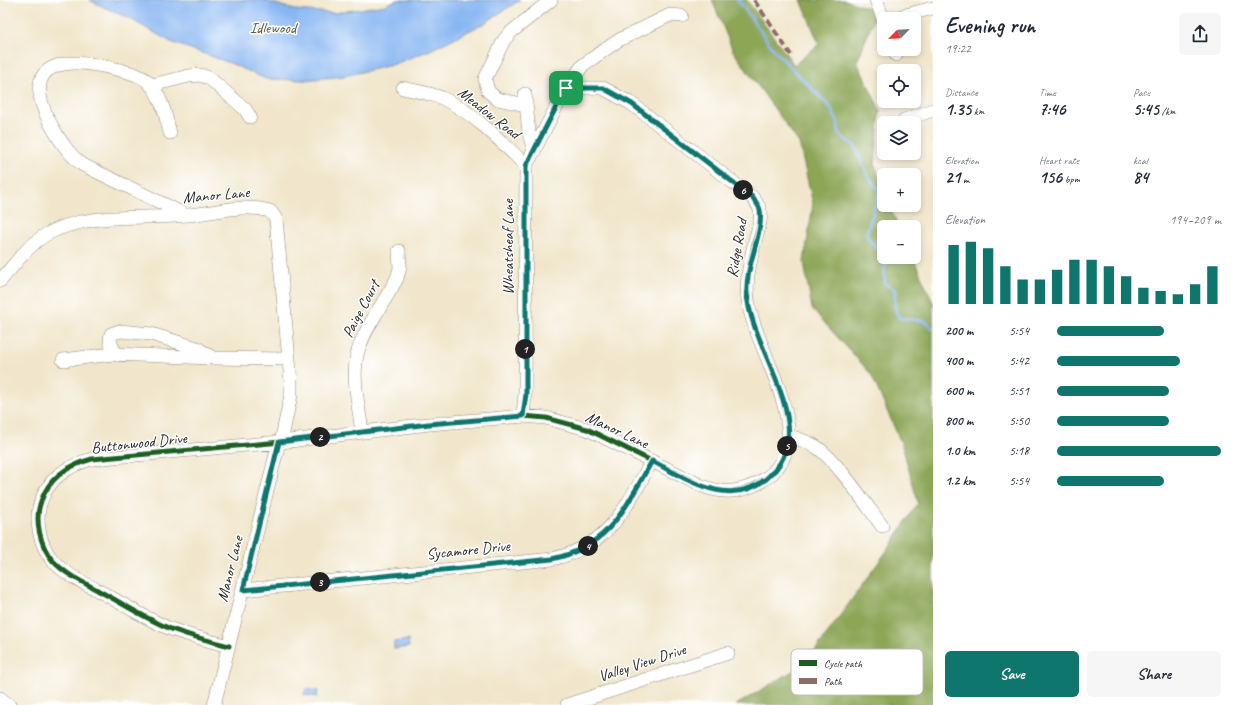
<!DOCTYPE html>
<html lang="en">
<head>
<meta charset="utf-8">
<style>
	:root { --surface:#fff; --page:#f6f6f7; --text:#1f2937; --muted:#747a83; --accent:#0f766e }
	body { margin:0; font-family:Caveat,sans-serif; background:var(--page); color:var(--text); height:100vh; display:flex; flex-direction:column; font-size:15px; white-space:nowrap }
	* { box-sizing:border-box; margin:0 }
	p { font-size:13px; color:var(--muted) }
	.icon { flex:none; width:22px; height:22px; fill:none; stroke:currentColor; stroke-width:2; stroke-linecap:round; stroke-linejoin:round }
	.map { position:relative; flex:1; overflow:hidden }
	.side { display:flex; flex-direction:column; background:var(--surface); width:300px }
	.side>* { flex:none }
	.needle { width:26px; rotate:245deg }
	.tools { position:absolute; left:877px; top:12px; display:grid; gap:8px }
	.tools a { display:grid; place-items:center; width:44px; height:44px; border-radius:6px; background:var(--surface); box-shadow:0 2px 6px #0003; font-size:20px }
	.pin { position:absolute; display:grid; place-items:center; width:34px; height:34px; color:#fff; margin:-17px; border-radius:8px; box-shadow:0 2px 6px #0006 }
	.km { position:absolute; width:20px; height:20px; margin:-10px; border-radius:50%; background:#222; color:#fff; font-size:11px; line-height:20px; text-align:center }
	.round { display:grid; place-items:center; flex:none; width:42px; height:42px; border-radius:6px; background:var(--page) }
	.headline { display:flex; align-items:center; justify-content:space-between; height:68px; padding:0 12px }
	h1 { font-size:22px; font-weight:700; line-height:30px }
	.metrics { display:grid; grid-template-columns:repeat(3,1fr); gap:6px; height:68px; padding:4px 12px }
	.metrics div { display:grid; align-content:center }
	.metrics b { font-size:17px; font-weight:700 }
	.metrics small { font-size:11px; font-weight:400 }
	.metrics p { font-size:11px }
	.chart { height:112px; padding:8px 12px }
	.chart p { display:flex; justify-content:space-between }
	.chart svg { width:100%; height:72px; margin-top:4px; stroke:var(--accent); stroke-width:6 }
	.action { display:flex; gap:8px; margin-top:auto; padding:8px 12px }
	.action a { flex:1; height:46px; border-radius:6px; background:var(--accent); color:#fff; font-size:16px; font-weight:700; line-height:46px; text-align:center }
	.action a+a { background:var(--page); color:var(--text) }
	ul { padding:0 12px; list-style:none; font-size:13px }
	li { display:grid; grid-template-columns:64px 48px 1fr; align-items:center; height:30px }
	li i { height:10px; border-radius:5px; background:var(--accent) }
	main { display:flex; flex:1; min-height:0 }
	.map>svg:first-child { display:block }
	.forest { fill:#8ca657; stroke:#5c6841 }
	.water { fill:#87b6f2; stroke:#59708e }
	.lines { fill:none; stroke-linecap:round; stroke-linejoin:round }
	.stream { stroke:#87b6f2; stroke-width:2.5 }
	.minor-casing { stroke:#8e887b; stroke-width:14 }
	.minor { stroke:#fff; stroke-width:13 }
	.quiet { stroke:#8d6e63; stroke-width:4; stroke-dasharray:8 4; stroke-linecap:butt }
	.cycleway-casing { stroke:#fff; stroke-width:8 }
	.cycleway { stroke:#1b5e20; stroke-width:5 }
	.route-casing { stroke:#fff; stroke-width:8 }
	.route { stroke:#0f766e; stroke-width:5 }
	.labels { text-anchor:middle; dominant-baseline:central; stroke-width:3; stroke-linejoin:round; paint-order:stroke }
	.park-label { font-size:16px; fill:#5a5f3e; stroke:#fff }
	.street-label { font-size:16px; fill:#2b2b2b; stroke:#fff }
	.key { fill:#fff; stroke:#bfbfbf; stroke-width:1 }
	.key-label { font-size:11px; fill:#2b2b2b }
</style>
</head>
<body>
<main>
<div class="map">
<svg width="933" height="705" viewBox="0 0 933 705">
	<rect width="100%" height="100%" fill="#fff"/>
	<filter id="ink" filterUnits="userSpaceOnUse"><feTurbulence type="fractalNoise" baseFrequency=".025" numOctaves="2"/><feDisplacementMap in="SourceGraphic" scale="8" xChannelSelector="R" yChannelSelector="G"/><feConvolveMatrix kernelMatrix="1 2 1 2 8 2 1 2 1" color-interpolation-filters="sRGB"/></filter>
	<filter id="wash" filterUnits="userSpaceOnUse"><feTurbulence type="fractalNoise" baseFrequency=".012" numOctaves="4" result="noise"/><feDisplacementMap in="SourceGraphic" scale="16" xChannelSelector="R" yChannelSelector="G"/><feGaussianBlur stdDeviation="0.9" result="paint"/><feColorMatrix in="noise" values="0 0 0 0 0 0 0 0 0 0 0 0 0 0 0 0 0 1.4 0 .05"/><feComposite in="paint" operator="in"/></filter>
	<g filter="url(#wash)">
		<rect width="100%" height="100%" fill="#f1e6cb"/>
		<path class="forest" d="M712,0H747L794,65L819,44L801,0H845L877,11L857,62L880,110L875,164L884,196V205H888L899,227H884V257H913L933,303V705H736L806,663L886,552L918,503L902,445L871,374L812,309L804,262L813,204L799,143L733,51Z"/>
		<path class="water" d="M89,0H263L295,10L334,13L385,5L397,0H520L483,24L428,51L392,65L344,76L304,80L266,79L230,63L171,42L132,20Z
			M408,640L409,647L394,649V642Z
			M306,689L318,691L317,697L304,695Z"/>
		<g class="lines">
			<path class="stream" d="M738,0L774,50L830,107L838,123L839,135L855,146L868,176L880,191L866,235L876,248L884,251
				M887,257L888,260L884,270L885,284L895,290V309L899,318L925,321L933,329
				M929,705L933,704"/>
		</g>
	</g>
	<g filter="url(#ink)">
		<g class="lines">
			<g class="minor-casing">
				<path id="minor" d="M876,0L884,21
					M890,19L933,8
					M894,49L896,55
					M152,85L189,76L200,75L209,78L245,109L250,117
					M403,88C415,91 430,93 442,98C474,113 501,141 526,166
					M525,94L529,133L534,152
					M526,105L497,99L488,91L485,79L504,40L510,33L551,0
					M904,120L933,110
					M170,133C166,117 162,98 151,85C144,75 127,72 116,69C68,57 17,59 50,123C59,139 68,154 83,165L182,213
					M0,281C14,265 29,244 47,234C89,211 143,220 188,215C215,213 243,203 270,211L276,219L291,382V395L281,442
					M117,355C113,348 108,342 111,334L120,331L151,334L197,348L213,358L287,359
					M63,360L113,354L212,358
					M523,416L525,394L526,166L566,88L583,65L619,40L670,15L682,16
					M362,432C359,407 351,376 358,351C366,325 385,302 397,278L400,268L399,251
					M789,436C798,439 807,441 815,446C835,458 867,506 882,526
					M243,590L552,559C610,546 625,508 652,461
					M229,646C210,641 190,636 171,629C146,619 122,603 99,591C83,582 66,575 53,561C40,546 34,520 41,501C49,478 69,465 92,459L281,442L429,424L523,416L546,418L587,429L702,486C723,494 740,493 760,482C827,444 754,352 748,300C745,279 751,260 755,240C758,230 762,220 760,210C759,205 755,201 752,197L632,104L603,88H566
					M0,698L9,705
					M214,705L279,442
					M567,705L728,653"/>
			</g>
			<use href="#minor" class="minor"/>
			<path class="quiet" d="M754,0L791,55"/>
			<g class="cycleway-casing">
				<path id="cycleway" d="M229,646C210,641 190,636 171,629C146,619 122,603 99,591C83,582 66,575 53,561C40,546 34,520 41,501C49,478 69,465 92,459L281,442L429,424L523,416L546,418L587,429L702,486C723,494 740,493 760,482C827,444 754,352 748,300C745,279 751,260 755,240C758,230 762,220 760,210C759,205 755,201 752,197L632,104L603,88H566"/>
			</g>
			<use href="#cycleway" class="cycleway"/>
		</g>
	</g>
	<g class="lines" filter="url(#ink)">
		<g class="route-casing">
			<path id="route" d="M566,88H603L632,104L752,197C755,201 759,205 760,210C764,232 745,267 747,293C750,350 825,431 766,479C728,509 687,479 652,461C625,508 610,546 552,559L243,590L279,442L429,424L523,416L526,394V166Z"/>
		</g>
		<use href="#route" class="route"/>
	</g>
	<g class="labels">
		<g class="park-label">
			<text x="273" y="28">Idlewood</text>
		</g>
		<g class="street-label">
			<text transform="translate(489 113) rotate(38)">Meadow Road</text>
			<text transform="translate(216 195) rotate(-5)">Manor Lane</text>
			<text transform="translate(508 247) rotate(-90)">Wheatsheaf Lane</text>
			<text transform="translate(737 248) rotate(-80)">Ridge Road</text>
			<text transform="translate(361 309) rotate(-62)">Paige Court</text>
			<text transform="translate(617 430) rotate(25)">Manor Lane</text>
			<text transform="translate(139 443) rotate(-6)">Buttonwood Drive</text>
			<text transform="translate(468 550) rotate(-6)">Sycamore Drive</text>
			<text transform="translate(230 569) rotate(-76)">Manor Lane</text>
			<text transform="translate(642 663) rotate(-18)">Valley View Drive</text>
		</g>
	</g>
	<rect x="791" y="649" width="132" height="46" rx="6" class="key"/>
	<rect x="799" y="660" width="18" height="6" fill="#1b5e20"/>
	<rect x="799" y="678" width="18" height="6" fill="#8d6e63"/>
	<g class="key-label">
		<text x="824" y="667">Cycle path</text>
		<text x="824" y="685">Path</text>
	</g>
</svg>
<div class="tools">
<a><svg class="needle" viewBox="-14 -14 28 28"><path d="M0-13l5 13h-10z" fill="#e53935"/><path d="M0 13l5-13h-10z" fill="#747a83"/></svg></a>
<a><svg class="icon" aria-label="locate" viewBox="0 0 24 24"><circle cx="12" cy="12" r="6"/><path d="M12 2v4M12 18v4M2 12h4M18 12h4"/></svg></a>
<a><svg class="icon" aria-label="layers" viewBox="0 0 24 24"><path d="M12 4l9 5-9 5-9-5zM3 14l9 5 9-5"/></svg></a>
<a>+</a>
<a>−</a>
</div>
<div class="pin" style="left:566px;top:88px;background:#1e9e55"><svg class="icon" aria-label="arrive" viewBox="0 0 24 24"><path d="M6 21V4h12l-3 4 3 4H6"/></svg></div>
<b class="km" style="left:525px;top:349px">1</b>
<b class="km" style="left:320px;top:437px">2</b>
<b class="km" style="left:320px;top:582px">3</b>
<b class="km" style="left:588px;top:546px">4</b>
<b class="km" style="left:787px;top:446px">5</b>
<b class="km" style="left:743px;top:190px">6</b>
</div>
<section class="side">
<div class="headline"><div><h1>Evening run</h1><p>19:22</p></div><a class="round"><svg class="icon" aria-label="share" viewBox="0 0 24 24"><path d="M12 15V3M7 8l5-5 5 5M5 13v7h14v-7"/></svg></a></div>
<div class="metrics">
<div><p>Distance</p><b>1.35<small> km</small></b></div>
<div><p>Time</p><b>7:46</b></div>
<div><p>Pace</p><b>5:45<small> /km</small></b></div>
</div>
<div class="metrics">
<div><p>Elevation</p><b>21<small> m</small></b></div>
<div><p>Heart rate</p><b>156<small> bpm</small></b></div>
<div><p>kcal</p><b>84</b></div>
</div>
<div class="chart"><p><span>Elevation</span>194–209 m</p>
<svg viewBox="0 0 160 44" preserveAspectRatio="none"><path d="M5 44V8M15 44V6M25 44V10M35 44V21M45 44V29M55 44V29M65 44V23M75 44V17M85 44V17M95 44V21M105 44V27M115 44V34M125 44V36M135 44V38M145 44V32M155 44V21"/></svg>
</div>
<ul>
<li><b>200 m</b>5:54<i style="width:65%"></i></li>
<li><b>400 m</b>5:42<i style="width:75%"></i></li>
<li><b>600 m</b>5:51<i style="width:68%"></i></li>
<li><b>800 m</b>5:50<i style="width:68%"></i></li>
<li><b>1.0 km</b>5:18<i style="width:100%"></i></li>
<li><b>1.2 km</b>5:54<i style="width:65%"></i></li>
</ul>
<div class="action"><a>Save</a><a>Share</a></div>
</section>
</main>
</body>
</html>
